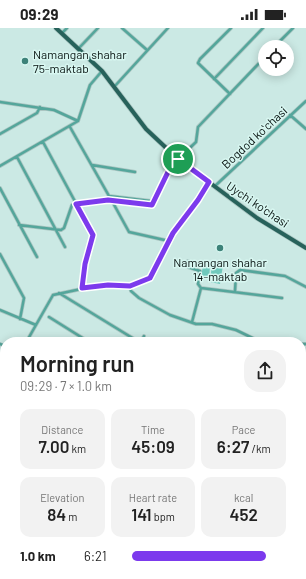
<!DOCTYPE html>
<html lang="en">
<head>
<meta charset="utf-8">
<style>
	:root { --surface:#fff; --page:#f2f2f2; --text:#222; --muted:#767676; --accent:#7c3aed }
	body { margin:0; font-family:Barlow,sans-serif; background:var(--page); color:var(--text); height:100vh; display:flex; flex-direction:column; font-size:15px; white-space:nowrap }
	* { box-sizing:border-box; margin:0 }
	p { font-size:13px; color:var(--muted) }
	.icon { flex:none; width:22px; height:22px; fill:none; stroke:currentColor; stroke-width:2; stroke-linecap:round; stroke-linejoin:round }
	.map { position:relative; flex:1; overflow:hidden }
	.panel { position:absolute; left:0px; top:309px; width:306px; height:242px; display:flex; flex-direction:column; background:var(--surface); border-radius:16px 16px 0 0; box-shadow:0 2px 10px #0003 }
	.panel>* { flex:none }
	.tools { position:absolute; left:258px; top:12px; display:grid; gap:8px }
	.tools a { display:grid; place-items:center; width:36px; height:36px; border-radius:50%; background:var(--surface); box-shadow:0 2px 10px #0003; font-size:20px }
	.pin { position:absolute; display:grid; place-items:center; width:34px; height:34px; color:#fff; margin:-17px; border:2px solid #fff; border-radius:50%; box-shadow:0 1px 4px #0007 }
	.round { display:grid; place-items:center; flex:none; width:42px; height:42px; border-radius:16px; background:var(--page) }
	.summary { display:flex; align-items:center; justify-content:space-between; height:68px; padding:0 20px }
	h1 { font-size:22px; font-weight:600; line-height:30px }
	.stats { display:grid; grid-template-columns:repeat(3,1fr); gap:6px; height:68px; padding:4px 20px }
	.stats div { display:grid; align-content:center; border-radius:10px; background:var(--page); text-align:center }
	.stats b { font-size:17px; font-weight:600 }
	.stats small { font-size:11px; font-weight:400 }
	.stats p { font-size:11px }
	ul { padding:0 20px; list-style:none; font-size:13px }
	li { display:grid; grid-template-columns:64px 48px 1fr; align-items:center; height:30px }
	li i { height:10px; border-radius:5px; background:var(--accent) }
	.status { display:flex; justify-content:space-between; align-items:center; height:28px; padding:0 20px; background:var(--surface); direction:ltr }
	.status svg { height:11px; fill:currentColor }
	.map>svg:first-child { display:block }
	.park { fill:#70c9bc }
	.lines { fill:none; stroke-linecap:round; stroke-linejoin:round }
	.minor-casing { stroke:#abc6c2; stroke-width:4 }
	.tertiary-casing { stroke:#abc6c2; stroke-width:4.5 }
	.primary-casing { stroke:#abc6c2; stroke-width:5.5 }
	.minor { stroke:#54a69b; stroke-width:2.5 }
	.tertiary { stroke:#54a69b; stroke-width:3 }
	.primary { stroke:#27625b; stroke-width:4 }
	.route-casing { stroke:#fff; stroke-width:8 }
	.route { stroke:#7c3aed; stroke-width:5 }
	.poi-dot { fill:#3d8279; stroke:#d8f7f1; stroke-width:1.5 }
	.labels { text-anchor:middle; dominant-baseline:central; stroke-width:3; stroke-linejoin:round; paint-order:stroke }
	.poi-label { font-size:12px; fill:#06110f; stroke:#d8f7f1; text-anchor:start }
	.street-label { font-size:12px; fill:#06110f; stroke:#d8f7f1 }
</style>
</head>
<body>
<div class="status"><b>09:29</b><svg viewBox="0 0 49 12"><path d="M0 12V9h3v3zM5 12V6h3v6zM10 12V3h3v9zM15 12V0h3v12zM26 1h20v11H26zM47 4h2v5h-2z"/></svg></div>
<div class="map">
<svg width="306" height="551" viewBox="0 0 306 551">
	<rect width="100%" height="100%" fill="#cbe9e4"/>
	<path class="park" d="M212,236L223,237L220,256L210,254Z
		M203,237L210,238L209,251L201,250Z"/>
	<g class="lines">
		<g class="minor-casing">
			<path id="minor" d="M122,0L147,22
				M62,5L67,0
				M274,19L293,0
				M79,20L98,0
				M214,51L263,0
				M114,59L168,0
				M230,66L198,35L200,31L231,0
				M0,74L54,82L78,93
				M290,87L306,101
				M70,99L109,168L151,173
				M0,106L37,85L40,79
				M43,114L92,205L85,236L82,260
				M17,129L65,219
				M92,137L135,144
				M0,138L78,93L90,57L102,43
				M215,158L306,73
				M0,160L37,229
				M112,173L129,204L169,213
				M19,197L61,202L64,200L72,177L76,176L108,172L153,177L160,159L173,136L196,114L198,99L265,29
				M0,226L24,270L20,291
				M188,233V239L200,243L198,256L201,260
				M130,258L131,263L139,270L170,287L196,296H212L236,302L261,314
				M235,263L236,245L240,242L285,248L306,259
				M59,265L139,314
				M0,282L36,297
				M49,289L89,314
				M192,294L201,260L282,270
				M28,311L33,314
				M24,314L28,311L53,267L100,257L130,258L148,251L173,205L198,172L209,154
				M141,314L144,308
				M166,314L167,313
				M0,316L5,318
				M301,316H306
				M0,331L5,328
				M301,351L306,353
				M301,402L306,394
				M0,410H5
				M0,434L5,437
				M301,448L306,451
				M0,449H5
				M0,500L5,479
				M242,550L247,546
				M67,551L68,546
				M100,551L101,546
				M124,551L126,546
				M163,551L168,546"/>
		</g>
		<g class="tertiary-casing">
			<path id="tertiary" d="M0,540L5,541
				M23,546L52,551"/>
		</g>
		<g class="primary-casing">
			<path id="primary" d="M56,0L102,43L146,101L178,131L257,190L306,220"/>
		</g>
		<use href="#minor" class="minor"/>
		<use href="#tertiary" class="tertiary"/>
		<use href="#primary" class="primary"/>
	</g>
	<g class="lines">
		<g class="route-casing">
			<path id="route" d="M178,131L209,154L198,172L173,205L150,250L130,258L108,257L82,260L85,236L93,207L76,176L108,172L152,177L168,144Z"/>
		</g>
		<use href="#route" class="route"/>
	</g>
	<g class="poi-dot">
		<circle cx="25" cy="33" r="4"/>
		<circle cx="220" cy="220" r="4"/>
	</g>
	<g class="labels">
		<g class="poi-label">
			<text x="33" y="26">Namangan shahar<tspan x="33" dy="14">75-maktab</tspan></text>
			<text x="220" y="234" text-anchor="middle">Namangan shahar<tspan x="220" dy="14">14-maktab</tspan></text>
		</g>
		<g class="street-label">
			<text transform="translate(254 109) rotate(-43)">Bogdod koʻchasi</text>
			<text transform="translate(258 176) rotate(34)">Uychi ko'chasi</text>
		</g>
	</g>
</svg>
<div class="tools">
<a><svg class="icon" aria-label="locate" viewBox="0 0 24 24"><circle cx="12" cy="12" r="6"/><path d="M12 2v4M12 18v4M2 12h4M18 12h4"/></svg></a>
</div>
<div class="pin" style="left:178px;top:131px;background:#1e9e55"><svg class="icon" aria-label="arrive" viewBox="0 0 24 24"><path d="M6 21V4h12l-3 4 3 4H6"/></svg></div>
<section class="panel">
<div class="summary"><div><h1>Morning run</h1><p>09:29 · 7 × 1.0 km</p></div><a class="round"><svg class="icon" aria-label="share" viewBox="0 0 24 24"><path d="M12 15V3M7 8l5-5 5 5M5 13v7h14v-7"/></svg></a></div>
<div class="stats">
<div><p>Distance</p><b>7.00<small> km</small></b></div>
<div><p>Time</p><b>45:09</b></div>
<div><p>Pace</p><b>6:27<small> /km</small></b></div>
</div>
<div class="stats">
<div><p>Elevation</p><b>84<small> m</small></b></div>
<div><p>Heart rate</p><b>141<small> bpm</small></b></div>
<div><p>kcal</p><b>452</b></div>
</div>
<ul>
<li><b>1.0 km</b>6:21<i style="width:87%"></i></li>
</ul>
</section>
</div>
</body>
</html>
